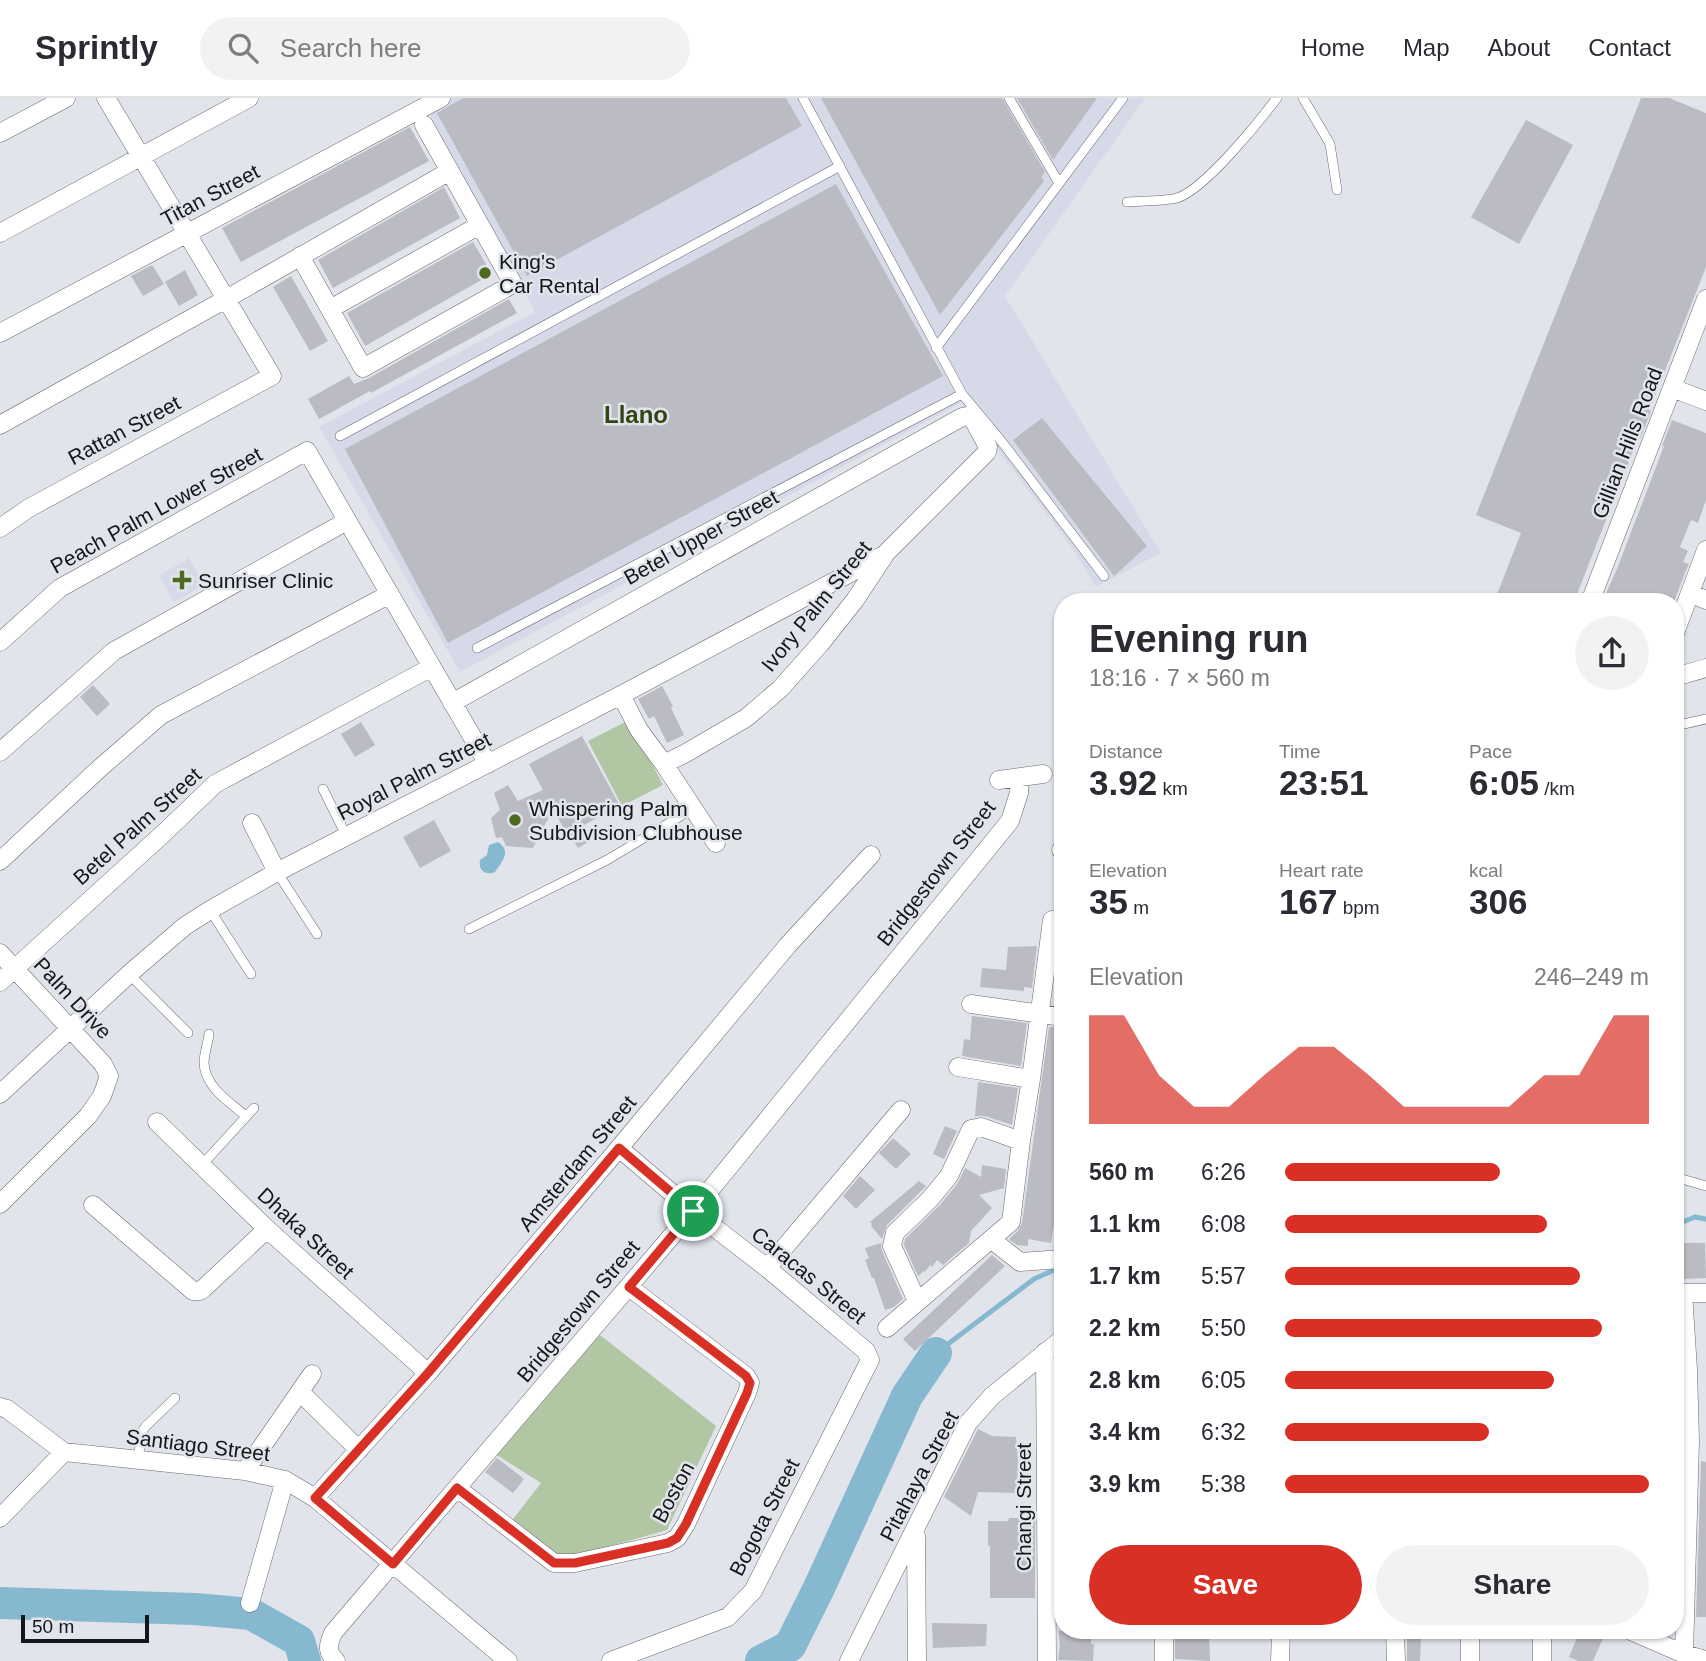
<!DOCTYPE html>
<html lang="en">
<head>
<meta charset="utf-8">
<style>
	:root { --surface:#fff; --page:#f2f2f3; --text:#2b2b33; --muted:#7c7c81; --line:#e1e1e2; --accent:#d93025 }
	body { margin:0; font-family:Arial,sans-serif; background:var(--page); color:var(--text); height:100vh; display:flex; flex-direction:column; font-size:26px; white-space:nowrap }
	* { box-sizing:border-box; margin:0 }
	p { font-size:23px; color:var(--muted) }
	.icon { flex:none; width:38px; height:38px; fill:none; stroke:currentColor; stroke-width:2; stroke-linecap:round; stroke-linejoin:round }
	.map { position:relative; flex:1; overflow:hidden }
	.drawer { position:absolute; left:1054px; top:495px; width:630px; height:1046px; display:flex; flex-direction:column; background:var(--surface); border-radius:28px; box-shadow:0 2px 5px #0004 }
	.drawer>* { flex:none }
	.scale { position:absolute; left:21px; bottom:18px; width:128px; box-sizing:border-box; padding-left:7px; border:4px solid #151619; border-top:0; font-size:19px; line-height:24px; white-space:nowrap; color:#151619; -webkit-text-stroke:5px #e2e4ec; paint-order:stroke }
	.pin { position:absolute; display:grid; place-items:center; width:60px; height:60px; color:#fff; margin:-30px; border:4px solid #fff; border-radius:50%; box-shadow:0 2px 7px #0007 }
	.round { display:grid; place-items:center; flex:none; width:74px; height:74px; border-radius:37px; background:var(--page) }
	.summary { display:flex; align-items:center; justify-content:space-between; height:119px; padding:0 35px }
	h1 { font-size:38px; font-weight:600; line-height:52px }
	.stats { display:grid; grid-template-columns:repeat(3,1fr); gap:10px; height:119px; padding:7px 35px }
	.stats div { display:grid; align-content:center }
	.stats b { font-size:35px; font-weight:600 }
	.stats small { font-size:19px; font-weight:400 }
	.stats p { font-size:19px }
	.chart { height:196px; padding:14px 35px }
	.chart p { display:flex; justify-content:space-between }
	.chart svg { width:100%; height:126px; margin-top:7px; fill:var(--accent); opacity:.7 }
	.button { display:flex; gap:14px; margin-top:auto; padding:14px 35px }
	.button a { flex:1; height:80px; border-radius:42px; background:var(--accent); color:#fff; font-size:28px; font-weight:600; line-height:80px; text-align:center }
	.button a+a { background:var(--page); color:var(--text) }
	ul { padding:0 35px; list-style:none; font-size:23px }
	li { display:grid; grid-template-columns:112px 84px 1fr; align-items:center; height:52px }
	li i { height:18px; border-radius:9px; background:var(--accent) }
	header { display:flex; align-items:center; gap:42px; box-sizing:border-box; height:98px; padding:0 35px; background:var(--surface); border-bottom:2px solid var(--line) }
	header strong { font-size:33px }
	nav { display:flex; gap:38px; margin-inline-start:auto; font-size:24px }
	.search { width:490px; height:63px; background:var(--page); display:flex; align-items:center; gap:18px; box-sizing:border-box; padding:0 24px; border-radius:38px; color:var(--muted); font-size:26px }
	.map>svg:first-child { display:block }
	.built { fill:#d6d9e8 }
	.green { fill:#b1c7a3 }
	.water { fill:#86b8cf }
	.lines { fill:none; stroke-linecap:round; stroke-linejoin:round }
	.stream { stroke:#86b8cf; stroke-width:5 }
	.river { stroke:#86b8cf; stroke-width:32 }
	.building { fill:#babbc3 }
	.service-casing { stroke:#686970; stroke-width:10 }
	.minor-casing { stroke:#686970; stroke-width:19 }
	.service { stroke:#fff; stroke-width:9 }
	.minor { stroke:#fff; stroke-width:18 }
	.route-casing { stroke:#fff; stroke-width:14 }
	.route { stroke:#d93025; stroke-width:9 }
	.poi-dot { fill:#4c6b21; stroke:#e2e4ec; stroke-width:2.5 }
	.labels { text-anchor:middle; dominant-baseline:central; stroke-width:5; stroke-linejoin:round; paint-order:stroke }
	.street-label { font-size:21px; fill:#151619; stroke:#e2e4ec }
	.poi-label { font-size:21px; fill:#151619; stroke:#e2e4ec; text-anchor:start }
	.quarter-label { font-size:24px; font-weight:bold; fill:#304512; stroke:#e2e4ec }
</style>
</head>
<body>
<header>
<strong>Sprintly</strong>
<div class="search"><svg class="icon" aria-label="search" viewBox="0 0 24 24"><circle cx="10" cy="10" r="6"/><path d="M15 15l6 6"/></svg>Search here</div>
<nav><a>Home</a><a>Map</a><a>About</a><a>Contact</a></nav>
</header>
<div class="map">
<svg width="1706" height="1563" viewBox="0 0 1706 1563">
	<rect width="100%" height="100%" fill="#e2e4ec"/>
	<path class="built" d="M453,0H1145L1005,198L1161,455L1096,489L1071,448L961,305L460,574L319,329L535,214L428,13Z
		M189,460L204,487L174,504L159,478Z"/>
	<path class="green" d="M629,622L663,687L622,708L588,643Z
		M600,1237L716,1328L667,1432L564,1461L510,1425L541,1385L497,1357Z"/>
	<path class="water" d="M498,744C512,753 502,764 495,774C485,778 478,772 480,762L487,757L489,747Z"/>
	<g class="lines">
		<path class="stream" d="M1675,1127L1695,1119L1706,1121
			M936,1255L1034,1181L1054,1172H1062"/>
		<path class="river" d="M0,1505L195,1511L251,1516L299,1543L305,1563
			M761,1563L790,1548L818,1492L907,1298L936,1255"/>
	</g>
	<path class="building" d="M463,0H786L802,28L527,178L437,15Z
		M821,0H1002L1045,74L1041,79L1044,83L940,217Z
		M1017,0H1097L1053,62Z
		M1641,0H1669L1706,15V169L1649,313H1651L1640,341L1638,340L1574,504H1494L1521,435L1476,417Z
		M1526,22L1573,47L1519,146L1471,119Z
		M410,29L429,63L241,164L222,130Z
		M836,86L943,278L448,545L345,351Z
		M444,89L460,120L333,190L318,162Z
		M473,144L492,176L365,248L347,215Z
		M152,167L164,186L143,198L131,178Z
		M185,172L198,197L179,208L165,184Z
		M291,178L328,243L310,253L273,189Z
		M509,201L517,215L371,295L370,293L319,321L308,301L349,278L354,286L369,280Z
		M1042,320L1147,448L1114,478L1013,342Z
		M1672,322L1706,335V402L1698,425L1691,422L1680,449L1688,453L1683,464L1689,466L1686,472L1674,504H1602L1617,471L1664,348H1662Z
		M93,587L110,606L97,618L80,599Z
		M662,588L673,608L671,610L684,637L667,645L654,618L649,621L638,601Z
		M361,624L375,647L355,659L341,636Z
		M582,638L620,708L582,728L590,743L578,750L569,735L567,736L553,711L533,750L506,748L502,739L496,740L491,720L500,712L494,695L508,687L518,703L543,692L529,666Z
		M434,722L451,753L420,770L403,739Z
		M1062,847V894L1054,893L1060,848Z
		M1037,848L1032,890L1024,889V893L980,889L982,870L1006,872L1008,849Z
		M972,918L1027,925L1021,968L962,958L964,941L970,942Z
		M1049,929L1062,930V1068L1058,1102L1051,1145L1028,1141V1148L1017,1147L1010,1142V1140L1018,1133L1022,1125Z
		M978,984L1018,990L1012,1027L985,1018H975Z
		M945,1028L957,1033L944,1061L933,1056Z
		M893,1040L911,1056L896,1071L879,1055Z
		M982,1067L1006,1071L1004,1090L979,1097L992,1110L971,1133L969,1145L943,1167L937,1162L932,1169L930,1167L925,1174L924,1173L918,1178L904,1147L905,1141L939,1108L958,1085L965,1070L981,1079Z
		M860,1078L875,1092L856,1111L843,1098Z
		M919,1083L926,1088L887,1127L882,1141L871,1128L872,1126L870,1124Z
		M881,1145L882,1153L903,1201L894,1209L885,1212L874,1180H872L865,1162L869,1160L865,1150Z
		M1681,1145H1705L1706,1180L1682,1181Z
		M992,1157L1005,1168L915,1253L903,1241Z
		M978,1331L992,1338L1016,1339L1018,1363L1017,1395L978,1394L971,1418L944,1399Z
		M497,1360L524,1381L513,1395L485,1374Z
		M1675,1362L1678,1363L1675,1480Z
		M1701,1363L1706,1364V1519H1696Z
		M1009,1420H1035V1500H990V1448H988V1423H1008Z
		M932,1525L987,1526L986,1548L933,1550Z
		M1058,1533H1091V1546H1094L1093,1563L1058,1562L1060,1547Z
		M1175,1533H1209L1210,1563L1175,1561Z
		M1580,1533H1594L1604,1538L1593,1563H1578L1569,1559Z
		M1421,1540L1420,1563H1407V1541Z"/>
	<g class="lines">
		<g class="service-casing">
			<path id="service" d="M803,0L962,296L1002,344L1104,478
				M1009,0L1059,85
				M1303,0L1330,46L1337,92
				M1127,104C1140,103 1166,103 1177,100C1204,92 1259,24 1277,0
				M936,250L1123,0
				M340,338L840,68
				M477,550L962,296
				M1675,628L1706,621
				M323,691L347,739
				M277,774L317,836
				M210,812L251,876
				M469,831L607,762L694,710
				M129,876L188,935
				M209,936C208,945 204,956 204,965C205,989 229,1004 246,1018
				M202,1067L254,1010
				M1675,1079L1706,1088
				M138,1362L142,1334L145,1329L175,1300"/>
		</g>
		<g class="minor-casing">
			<path id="minor" d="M0,35L66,0
				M0,135L249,0
				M300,158L363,270L513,186L424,27
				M330,211L480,127
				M0,235L441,0
				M1672,290L1706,303
				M0,327L226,201L450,73
				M0,430L29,410L272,278L106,0
				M1690,495L1706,502
				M1590,504L1706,201
				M1675,535L1706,452
				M0,544L60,490L307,353L488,666
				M1675,579L1706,570
				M621,597L639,632L664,666L716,745
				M452,605L962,319L967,318L973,321L988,349L987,354L886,455L855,502L821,545L780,591L746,620L686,655L664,666
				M0,654L114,553L347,423
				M999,682L1043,676
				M252,725L277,774
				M1061,752H1062
				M0,763L100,670L161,617L390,496
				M0,855L103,966L109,978L102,998L88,1018L0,1106
				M0,884L165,734L215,686L432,569
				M971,906L1062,919
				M958,969L1031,981
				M0,996L129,876L185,828L210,812L277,774L621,597L882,458
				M157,1024L267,1131L428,1275
				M93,1107L193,1193H200L204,1190L267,1131
				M992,1142L1020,1164L1062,1161
				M767,1170L901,1012
				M1675,1195H1706
				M1683,1195L1688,1271L1690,1343L1684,1556
				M917,1203L892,1148L895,1135L930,1101L949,1078L971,1031L981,1029L1021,1043
				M887,1230L1011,1124L1021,1043L1031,981L1052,822
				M1045,1254L1047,1563
				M300,1294L359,1352
				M0,1309L7,1311L64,1354L245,1373L285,1382L315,1400L508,1563
				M245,1373L312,1276
				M457,1390L554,1465H575L668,1445L677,1440L686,1426L747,1295L750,1285L746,1278L629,1189
				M315,1400L428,1275L619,1050L788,847L871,757
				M0,1420L64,1354
				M916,1437L917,1563
				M250,1505L285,1382
				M1164,1533V1563
				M1395,1533L1396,1563
				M1470,1533V1563
				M1542,1533V1563
				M1631,1533L1684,1556L1706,1562
				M336,1563C326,1553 328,1547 333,1535L693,1113L1010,723L1019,695L1020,679
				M611,1563L728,1519L753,1493L870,1262L866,1253L767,1170L693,1113L619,1050
				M849,1563L968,1325L992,1298L1062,1241
				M1280,1563L1281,1533"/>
		</g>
		<use href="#service" class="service"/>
		<use href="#minor" class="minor"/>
	</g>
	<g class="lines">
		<g class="route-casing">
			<path id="route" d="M619,1050L693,1113L629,1189L746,1278L750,1285L747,1295L686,1426L677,1440L668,1445L575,1465H554L457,1390L393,1466L315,1400L428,1275Z"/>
		</g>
		<use href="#route" class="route"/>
	</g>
	<g class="poi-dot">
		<circle cx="485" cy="175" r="7"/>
		<path d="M178.5 471.5h7v7h7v7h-7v7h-7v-7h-7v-7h7z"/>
		<circle cx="515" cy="722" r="7"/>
	</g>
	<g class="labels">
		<g class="street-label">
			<text transform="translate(210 97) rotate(-28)">Titan Street</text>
			<text transform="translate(124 332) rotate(-28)">Rattan Street</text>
			<text transform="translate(1627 345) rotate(-69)">Gillian Hills Road</text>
			<text transform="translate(156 412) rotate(-29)">Peach Palm Lower Street</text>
			<text transform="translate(701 439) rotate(-29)">Betel Upper Street</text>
			<text transform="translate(816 508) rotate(-51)">Ivory Palm Street</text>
			<text transform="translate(414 678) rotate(-27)">Royal Palm Street</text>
			<text transform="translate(137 728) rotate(-42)">Betel Palm Street</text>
			<text transform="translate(936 775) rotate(-52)">Bridgestown Street</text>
			<text transform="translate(73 900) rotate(47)">Palm Drive</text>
			<text transform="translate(577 1065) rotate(-50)">Amsterdam Street</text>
			<text transform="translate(306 1135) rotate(43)">Dhaka Street</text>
			<text transform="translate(809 1177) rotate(39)">Caracas Street</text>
			<text transform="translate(578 1213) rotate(-50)">Bridgestown Street</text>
			<text transform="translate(198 1347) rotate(7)">Santiago Street</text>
			<text transform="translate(919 1378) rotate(-62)">Pitahaya Street</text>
			<text transform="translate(673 1394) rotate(-62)">Boston</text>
			<text transform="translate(1023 1409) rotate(-90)">Changi Street</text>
			<text transform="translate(764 1419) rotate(-63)">Bogota Street</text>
		</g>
		<g class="poi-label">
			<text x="499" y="163">King's<tspan x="499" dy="24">Car Rental</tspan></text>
			<text x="198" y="482">Sunriser Clinic</text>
			<text x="529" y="710">Whispering Palm<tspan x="529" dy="24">Subdivision Clubhouse</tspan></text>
		</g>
		<g class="quarter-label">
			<text x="636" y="316">Llano</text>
		</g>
	</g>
</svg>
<div class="scale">50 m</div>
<div class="pin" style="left:693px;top:1113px;background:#1e9e55"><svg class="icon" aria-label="arrive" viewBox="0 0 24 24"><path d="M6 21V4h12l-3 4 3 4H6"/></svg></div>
<section class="drawer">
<div class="summary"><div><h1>Evening run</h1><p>18:16 · 7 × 560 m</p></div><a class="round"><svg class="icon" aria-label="share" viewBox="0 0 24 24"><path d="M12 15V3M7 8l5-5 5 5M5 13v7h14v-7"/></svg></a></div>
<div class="stats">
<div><p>Distance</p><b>3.92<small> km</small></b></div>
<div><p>Time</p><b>23:51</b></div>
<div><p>Pace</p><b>6:05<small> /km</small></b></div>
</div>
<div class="stats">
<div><p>Elevation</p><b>35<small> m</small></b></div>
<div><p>Heart rate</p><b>167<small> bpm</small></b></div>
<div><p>kcal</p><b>306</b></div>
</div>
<div class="chart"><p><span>Elevation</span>246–249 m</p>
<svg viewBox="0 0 160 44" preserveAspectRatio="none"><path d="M0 44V6L10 6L20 27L30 38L40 38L50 27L60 17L70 17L80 27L90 38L100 38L110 38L120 38L130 27L140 27L150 6L160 6V44z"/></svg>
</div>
<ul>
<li><b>560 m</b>6:26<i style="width:59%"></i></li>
<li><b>1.1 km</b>6:08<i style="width:72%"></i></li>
<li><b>1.7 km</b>5:57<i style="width:81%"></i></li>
<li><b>2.2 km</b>5:50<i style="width:87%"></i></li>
<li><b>2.8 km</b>6:05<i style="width:74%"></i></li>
<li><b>3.4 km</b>6:32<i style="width:56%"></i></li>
<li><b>3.9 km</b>5:38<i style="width:100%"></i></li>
</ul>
<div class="button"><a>Save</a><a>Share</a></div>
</section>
</div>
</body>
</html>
